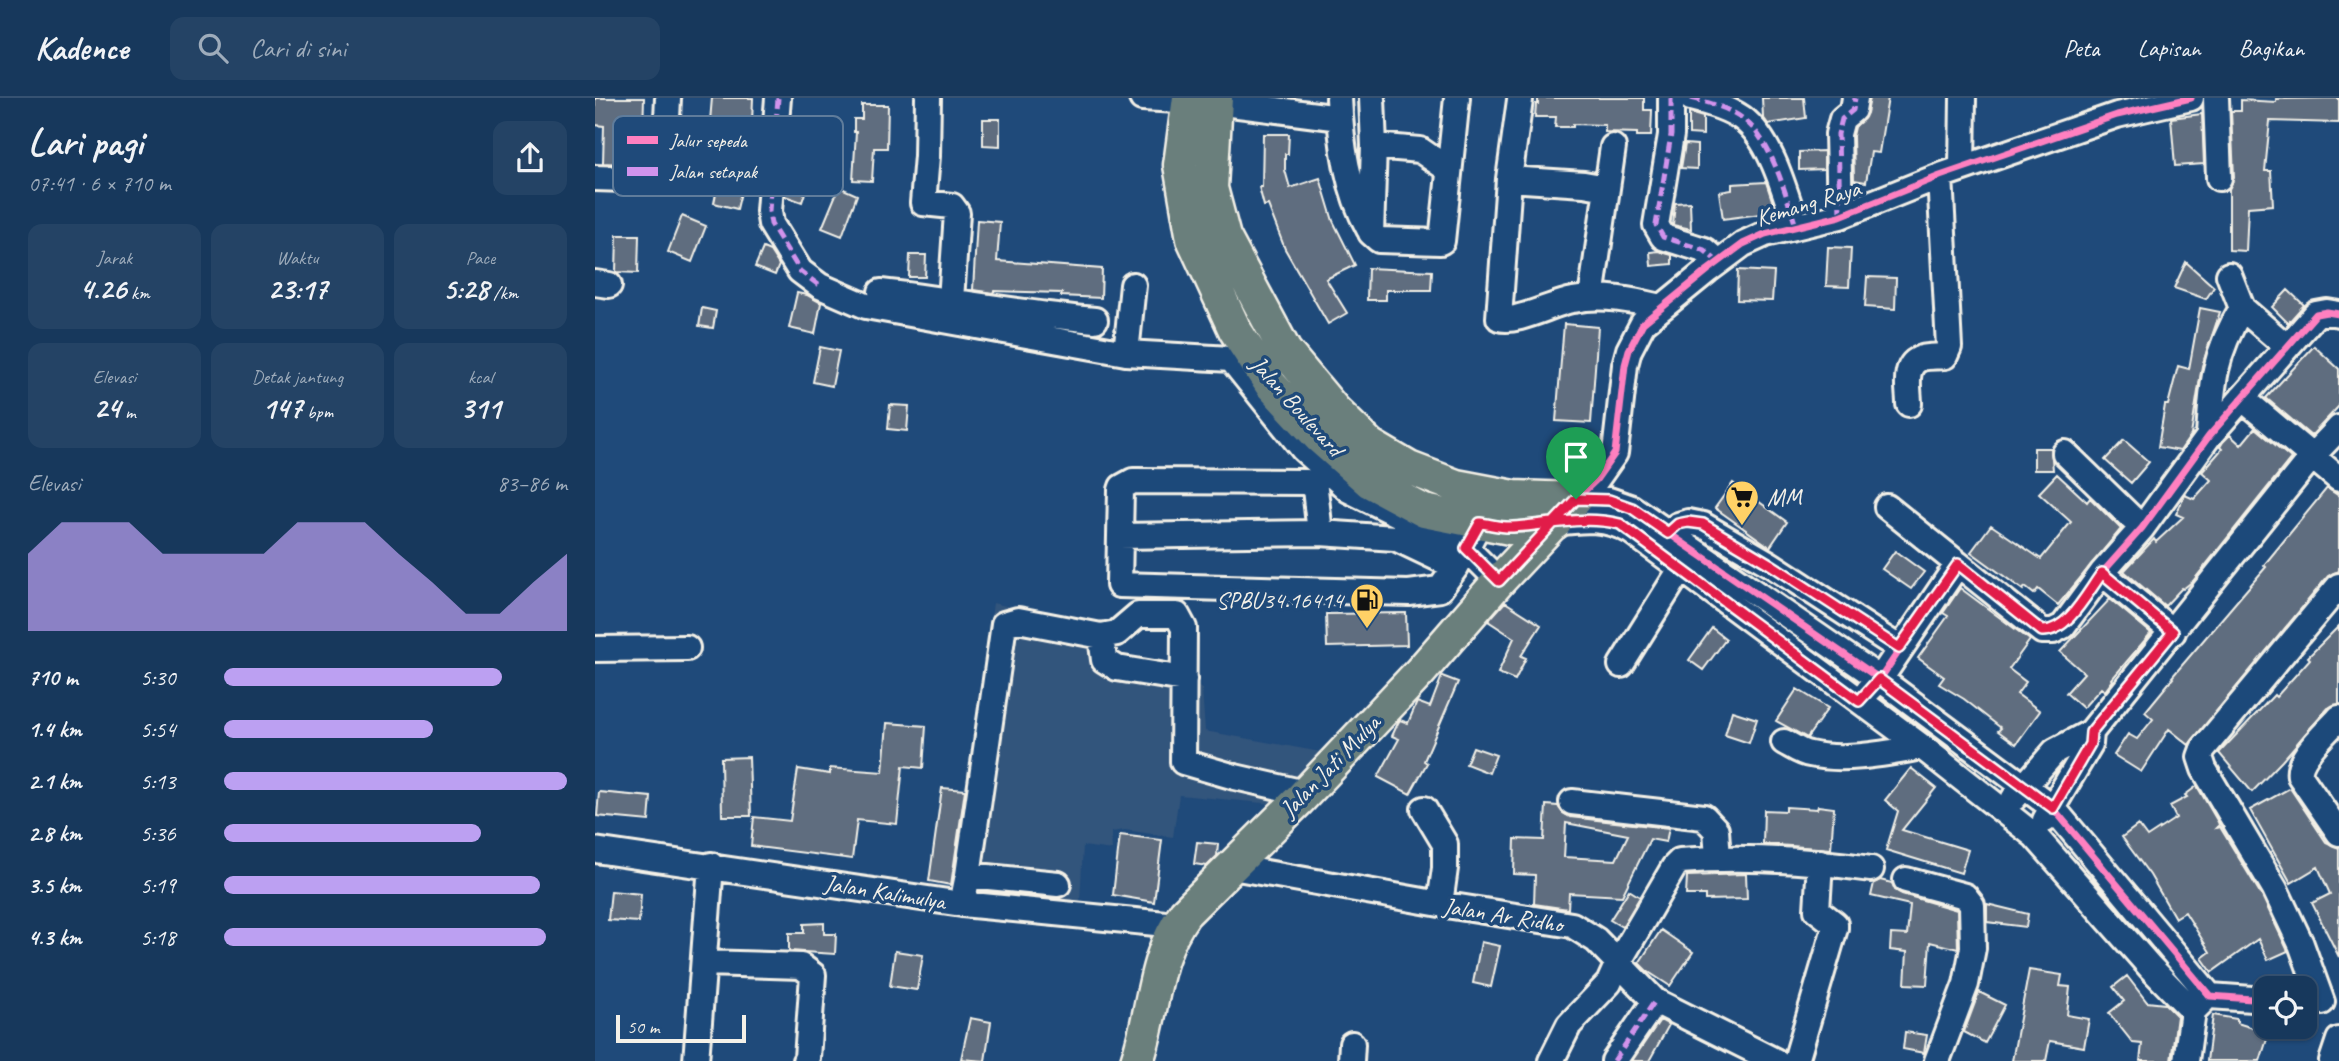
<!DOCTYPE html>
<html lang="id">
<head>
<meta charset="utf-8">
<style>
	:root { --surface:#17385c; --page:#244365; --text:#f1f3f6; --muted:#9eacbb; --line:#365272; --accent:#bca0f2 }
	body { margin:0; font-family:Caveat,sans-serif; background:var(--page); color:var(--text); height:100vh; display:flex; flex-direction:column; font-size:26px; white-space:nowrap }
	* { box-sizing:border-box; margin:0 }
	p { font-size:23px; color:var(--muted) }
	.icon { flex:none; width:38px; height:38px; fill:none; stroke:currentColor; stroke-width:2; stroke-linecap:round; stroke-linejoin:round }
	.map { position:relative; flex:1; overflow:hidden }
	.drawer { display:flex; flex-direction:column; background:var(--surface); width:595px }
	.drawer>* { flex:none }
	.buttons { position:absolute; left:1659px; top:878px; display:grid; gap:14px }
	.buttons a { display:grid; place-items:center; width:63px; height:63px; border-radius:14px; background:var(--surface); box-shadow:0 2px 5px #0004,0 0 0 2px var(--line); font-size:35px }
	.scale { position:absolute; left:21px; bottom:18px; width:130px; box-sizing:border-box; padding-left:7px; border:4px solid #f4f1e8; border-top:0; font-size:19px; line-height:24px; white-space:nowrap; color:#f4f1e8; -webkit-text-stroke:5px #1f4a7a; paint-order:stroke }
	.pin { position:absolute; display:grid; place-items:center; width:60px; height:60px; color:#fff; margin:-72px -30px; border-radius:50% 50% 50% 0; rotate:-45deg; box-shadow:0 0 7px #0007 }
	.pin .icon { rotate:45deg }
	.round { display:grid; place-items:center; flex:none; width:74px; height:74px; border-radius:14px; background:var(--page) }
	.head { display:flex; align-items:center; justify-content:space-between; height:119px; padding:0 28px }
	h1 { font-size:38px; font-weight:700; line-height:52px }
	.stats { display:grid; grid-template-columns:repeat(3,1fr); gap:10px; height:119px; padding:7px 28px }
	.stats div { display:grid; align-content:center; border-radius:14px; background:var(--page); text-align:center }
	.stats b { font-size:30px; font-weight:700 }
	.stats small { font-size:19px; font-weight:400 }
	.stats p { font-size:19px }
	.chart { height:196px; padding:14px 28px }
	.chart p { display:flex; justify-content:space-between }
	.chart svg { width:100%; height:126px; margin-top:7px; fill:var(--accent); opacity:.7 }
	ul { padding:0 28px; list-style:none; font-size:23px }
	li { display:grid; grid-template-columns:112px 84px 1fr; align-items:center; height:52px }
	li i { height:18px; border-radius:9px; background:var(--accent) }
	header { display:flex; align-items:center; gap:42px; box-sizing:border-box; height:98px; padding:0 35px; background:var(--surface); border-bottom:2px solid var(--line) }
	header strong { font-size:33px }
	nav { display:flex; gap:38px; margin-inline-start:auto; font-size:24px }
	.search { width:490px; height:63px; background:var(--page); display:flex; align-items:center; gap:18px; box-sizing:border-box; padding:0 24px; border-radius:14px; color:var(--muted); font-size:26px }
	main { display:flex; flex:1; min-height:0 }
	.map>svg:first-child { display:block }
	.built { fill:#32547c }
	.building { fill:#5f6d7f; stroke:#f4f1e8; stroke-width:2; fill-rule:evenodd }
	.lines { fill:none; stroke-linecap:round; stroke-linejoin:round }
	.minor-casing { stroke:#f4f1e8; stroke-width:30 }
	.major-casing { stroke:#f4f1e8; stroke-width:37 }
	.minor { stroke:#1f4a7a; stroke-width:24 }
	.major { stroke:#6b7f7c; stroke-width:32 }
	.quiet { stroke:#d193ec; stroke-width:5; stroke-dasharray:10 5; stroke-linecap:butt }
	.cycleway-casing { stroke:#1f4a7a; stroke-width:11 }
	.cycleway { stroke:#ff80c0; stroke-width:7 }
	.route-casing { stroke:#fff; stroke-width:14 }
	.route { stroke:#e11d48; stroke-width:9 }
	.labels { text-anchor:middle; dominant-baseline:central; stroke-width:7; stroke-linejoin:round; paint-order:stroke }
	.street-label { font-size:24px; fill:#f4f1e8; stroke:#1f4a7a }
	.poi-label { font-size:24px; fill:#f4f1e8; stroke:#1f4a7a; text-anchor:start }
	.key { fill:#1f4a7a; stroke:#5f7c9b; stroke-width:2 }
	.key-label { font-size:19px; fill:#f4f1e8 }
</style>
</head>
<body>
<header>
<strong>Kadence</strong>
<div class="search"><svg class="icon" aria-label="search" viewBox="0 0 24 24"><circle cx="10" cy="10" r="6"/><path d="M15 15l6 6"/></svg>Cari di sini</div>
<nav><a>Peta</a><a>Lapisan</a><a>Bagikan</a></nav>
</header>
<main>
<section class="drawer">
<div class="head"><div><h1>Lari pagi</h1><p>07:41 · 6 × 710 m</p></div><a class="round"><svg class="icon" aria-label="share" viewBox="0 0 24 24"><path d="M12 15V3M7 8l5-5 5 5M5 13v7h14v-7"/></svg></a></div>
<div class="stats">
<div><p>Jarak</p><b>4.26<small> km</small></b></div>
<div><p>Waktu</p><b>23:17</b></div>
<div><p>Pace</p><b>5:28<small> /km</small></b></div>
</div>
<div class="stats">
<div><p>Elevasi</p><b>24<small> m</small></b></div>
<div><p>Detak jantung</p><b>147<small> bpm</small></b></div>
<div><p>kcal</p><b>311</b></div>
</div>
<div class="chart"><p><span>Elevasi</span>83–86 m</p>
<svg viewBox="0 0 160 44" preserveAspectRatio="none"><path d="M0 44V17L10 6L20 6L30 6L40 17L50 17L60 17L70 17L80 6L90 6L100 6L110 17L120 27L130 38L140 38L150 27L160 17V44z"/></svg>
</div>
<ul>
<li><b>710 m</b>5:30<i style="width:81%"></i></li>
<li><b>1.4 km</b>5:54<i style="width:61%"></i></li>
<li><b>2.1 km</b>5:13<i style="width:100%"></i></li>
<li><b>2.8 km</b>5:36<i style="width:75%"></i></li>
<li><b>3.5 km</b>5:19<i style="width:92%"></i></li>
<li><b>4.3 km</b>5:18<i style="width:94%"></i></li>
</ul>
</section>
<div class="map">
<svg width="1744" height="963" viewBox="0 0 1744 963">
	<rect width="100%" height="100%" fill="#1f4a7a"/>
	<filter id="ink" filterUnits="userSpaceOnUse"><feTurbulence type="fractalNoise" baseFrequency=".0143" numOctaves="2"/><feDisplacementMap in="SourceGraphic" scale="14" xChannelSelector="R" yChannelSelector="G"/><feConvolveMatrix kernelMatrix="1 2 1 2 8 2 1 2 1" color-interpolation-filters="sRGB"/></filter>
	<g filter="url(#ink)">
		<path class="built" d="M398,505L508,531L533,564L591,581L607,591L610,633L737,656L678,706L584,697L578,739L530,732L516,734L517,752L488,748L485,805L361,792Z"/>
		<path class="building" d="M0,0H49L47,67L8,65L9,28L0,27Z
			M117,0H158L157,25H151L148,64L153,65L142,111L119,105L123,86L98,80L105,56L129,63L132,24L115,23Z
			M943,0H1049V12H1057L1056,38H1042V35L1010,34V27L978,26V29H960L961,19H940L941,6H943Z
			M1167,0H1209L1211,20L1173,26L1168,19Z
			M1275,0H1293L1284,55L1276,54L1271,84L1259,82L1258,38L1260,29L1272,15Z
			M1744,0V25L1675,23L1670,73H1676L1678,107L1653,109L1651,153L1634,152V91L1639,79L1636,13H1646V2L1681,4V1Z
			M267,7H293L292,50H279L277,83L258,82L261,34H259V21H267Z
			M1094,15L1108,19V37L1094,36Z
			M1607,16L1609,66L1580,68L1576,20Z
			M388,21H405V48L388,47Z
			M668,36H694L693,56H690V72L695,90L725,80L738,123L760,167L731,181L752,215L733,226L690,151L673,107L669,108L664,89H667Z
			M1090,46L1102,47V71L1086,70Z
			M1229,53V71L1204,72V54Z
			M192,75L214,83L207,104L190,98Z
			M1171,84L1182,117L1166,118V116L1128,121L1124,94L1137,92V86Z
			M244,89L262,97L247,138L227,130Z
			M1095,104L1096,131L1078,127L1080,105Z
			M87,118L111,128L97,164L73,154Z
			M382,122L405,124L402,163L507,171L506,200L466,198L467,195L399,193L398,195L378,192Z
			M22,137H44L43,175L21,174Z
			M1233,149L1256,150L1254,189L1231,188Z
			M168,150L175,153L184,167L180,177L160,169Z
			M1063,153L1077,157V166L1056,168L1055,154Z
			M315,157H331L330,179H314Z
			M1591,164L1619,189L1611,201L1579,190Z
			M773,170L837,173L836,192H791V202H772Z
			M1143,172L1179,174L1177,203L1142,202Z
			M1272,179L1301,180L1300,211L1270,209Z
			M1693,192L1709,207L1693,225L1677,209Z
			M202,195L212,197L226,205L220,236L194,230Z
			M107,210L121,213L118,230L104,228Z
			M1605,210L1625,214L1607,268L1596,337L1585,353L1563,349L1570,307H1573L1583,268L1594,271Z
			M969,226L1003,229L996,325L961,323Z
			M1719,248L1744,271V308L1716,338L1671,300Z
			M225,249L244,253L237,288L218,284Z
			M295,307L314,308L312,333L293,331Z
			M1660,330L1696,360L1598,483L1588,491L1587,490L1570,508L1529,473L1559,441L1561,444L1588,419L1581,416L1590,397L1599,401L1616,382L1607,374L1627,351L1625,349L1628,344L1635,337L1646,347Z
			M1529,342L1554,364L1536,385L1510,362Z
			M1439,350H1456L1458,372H1439Z
			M1462,376L1492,404L1495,400L1526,431L1463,507L1443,491L1439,496L1430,489L1428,492L1376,454L1396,427L1446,461L1476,424L1444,395Z
			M1138,385L1192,424L1175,449L1120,410Z
			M1732,390L1744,398V473L1733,478L1594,647L1574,631L1546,674L1519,657L1533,636L1542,641L1558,621L1550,614L1578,580L1577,579L1671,469L1669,467Z
			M1300,453L1329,474L1316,491L1287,471Z
			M1365,490L1435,542L1414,571L1431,584L1422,596L1445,613L1421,646L1403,633L1406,630L1369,601L1344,586L1349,579L1323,560L1353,518L1348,515Z
			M1515,501L1556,535L1517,581L1518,582L1510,593L1506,590L1488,610L1471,595L1489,575L1465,554Z
			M910,504L946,527L926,558L931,560L920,582L903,575L919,540L893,523Z
			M811,515L812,547L732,549L731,516Z
			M1744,528V606L1733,610L1687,663L1657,694L1624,655L1679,597L1681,599L1715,561L1713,559Z
			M1117,530L1131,541L1108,572L1094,562Z
			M847,578L863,584L829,663L832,665L815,696L783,679L804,641L797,638L803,625L805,622L813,625L822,604L835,609Z
			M1202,591L1233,610L1212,640L1181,623Z
			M1137,613L1162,621L1154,645L1130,637Z
			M292,625L331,628L328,670L308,668L302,726L262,722L257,761L156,748L159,719L195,723L203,671L235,676V670L288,674Z
			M878,649L901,657L894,675L871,666Z
			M154,659L156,718H127L126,660Z
			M1316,670L1341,690L1307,732L1373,752L1366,775L1291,752L1303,713L1290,702Z
			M1602,688L1623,724L1624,727L1621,730L1625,729L1667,798L1693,853L1673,862L1663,841L1617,874L1607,860L1615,854L1590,814L1580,820L1555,777L1527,739L1543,727L1552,739L1581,720L1575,708L1592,699L1590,697Z
			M347,690L370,692L356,787L334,783Z
			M1695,690L1731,744L1744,750V859L1717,805L1735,796L1723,769L1696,785L1655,712Z
			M4,694L56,699L54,723L2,718Z
			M951,707L963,708L968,715L975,719L1074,730L1071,744L1055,741L1027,798L974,795L973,811L939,806L940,777L919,776L920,741L949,742ZM971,725L1033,737L1021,762L969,759Z
			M1223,708L1239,710L1236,751L1168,746L1169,712L1191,713V709L1222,711Z
			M525,737L567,742L559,804L518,797Z
			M602,744L623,746L622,758L612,768L599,766Z
			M1151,776L1152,801L1110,802V797H1091L1092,778Z
			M1285,782L1297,785L1300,792L1307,796L1362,812L1363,851L1335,844L1332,887L1310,886L1312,854L1295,852L1296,836L1312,837L1315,807L1276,798L1279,785Z
			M1034,792L1045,799L1027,829L1015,822Z
			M16,793L46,796L44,824L13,822Z
			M1392,806L1433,816L1431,829L1392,824Z
			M229,825V836H241L240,856L194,853V835H209V826Z
			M1066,832L1098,854L1075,888L1052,873L1044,865Z
			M886,844L905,848L896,889L878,885Z
			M300,853L328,857L322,892L295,888Z
			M1434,872L1467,877L1465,888L1475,889L1472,917L1494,921L1489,949L1455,943L1451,963H1417Z
			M1532,878L1552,904L1570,906L1582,918L1576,963H1545L1547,946L1538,945L1514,915L1529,903L1518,889Z
			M1384,894L1410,907L1390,945L1369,934Z
			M1618,917L1642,921V925L1674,935L1665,963H1612Z
			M375,920L396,924L390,963L366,961Z
			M1065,922L1074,927L1054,963H1037Z
			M1310,934L1332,937L1329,955L1308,951Z"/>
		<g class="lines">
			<g class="minor-casing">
				<path id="minor" d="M183,0L174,113L176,126L205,173L225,188L271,208L531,255L636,261L653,255
					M333,0L332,58L328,105L357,108L362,115L356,202
					M547,0L620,4L745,20
					M744,0C746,46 752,91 774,131
					M777,0L779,48L776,135L784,142L845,144L847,143L862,0
					M1076,0V37L1061,127L1068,139L1109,152L1123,164
					M1096,0C1112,4 1133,10 1147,20C1177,42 1190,95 1201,128
					M1621,0L1624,80
					M925,2L914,81L904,220C921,226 958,205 978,202C1008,196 1036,202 1066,209
					M779,48L825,52L854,72
					M1367,70L1368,0
					M0,80L60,82L70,60L73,0
					M914,81L989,86L1012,90
					M1245,118L1243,36L1247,21L1258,12L1260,0
					M1634,177L1647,210L1692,249
					M0,185L14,187
					M286,194C357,202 428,216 500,222
					M996,200L1018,49
					M531,255L538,187
					M636,261L708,351L754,392L871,450L904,483
					M1647,300L1744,381
					M1314,306C1314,291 1307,266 1327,260C1334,258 1343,259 1350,258L1354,249L1345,78
					M1614,338C1617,285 1619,256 1647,210
					M1470,355L1547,430
					M981,401L1014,402L1037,410L1285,581L1458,710L1615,898L1671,902
					M981,401L1001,382L1020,355L1030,267L1034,252L1048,225L1113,172L1148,146L1170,136L1245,118L1345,78L1522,17L1596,0
					M1292,409L1363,466
					M960,425C988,421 1012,419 1037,434L1327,649L1440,738L1556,870L1598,913
					M725,435L720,391L712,384L538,383L527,389L526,392L525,438L725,435L800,440L861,469
					M1073,435L1083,427L1093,424L1108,427L1175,466L1304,550
					M525,438L524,487L814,495L845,491L861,469L885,424
					M1507,475L1578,534
					M506,538L509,562L522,570L589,581
					M0,551L92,550
					M1026,567L1086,471
					M1274,592L1285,581L1363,466L1447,533H1458L1468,528L1507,475L1547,430L1614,338L1721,216L1732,214L1744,216
					M1744,620C1732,634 1701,660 1705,678L1744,735
					M1189,644C1197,648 1206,655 1215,656C1250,664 1292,655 1327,649
					M1419,700L1460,653L1496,634L1718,357L1744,330
					M977,704L1109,719L1121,732L1123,760
					M829,711L850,746V770L845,806
					M1450,722L1495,646L1496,634
					M0,752L367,806L581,827
					M637,769L845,806L977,827L1001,842L1060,903L1180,963
					M373,777L463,786
					M1311,782L1370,798L1377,807L1378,850L1371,886L1342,963
					M367,806L373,777L409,526L423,522L506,538L522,535L543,517H582L589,530L588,664L640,679L710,695
					M109,865L206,868L218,877L212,960L210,963
					M1727,904L1706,846L1680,791L1609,671L1605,659L1608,651L1744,488
					M101,963L116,767
					M756,963L757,946
					M956,963L974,927L1014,885L1023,865L1079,769L1085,763C1149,758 1213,762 1276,771
					M1019,963L1060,903
					M1201,963L1240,830V826L1222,812L1225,764
					M1591,963L1598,913L1608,903
					M1737,963L1744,942"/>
			</g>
			<g class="major-casing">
				<path id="major" d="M594,0L585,67L598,141L640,232L676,287L724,339L775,384L829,413L915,430L960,425
					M621,0L616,90L629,139L690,253L740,313L775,347L814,370L861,388L919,399L981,401
					M542,963C560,911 556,862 590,815L704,702L825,574L904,483L981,401"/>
			</g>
			<use href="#minor" class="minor"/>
			<use href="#major" class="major"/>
			<path class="quiet" d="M183,0L174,113L176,126L205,173L225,188
				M1076,0V37L1061,127L1068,139L1109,152L1123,164
				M1096,0C1112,4 1133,10 1147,20C1177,42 1190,95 1201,128
				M1245,118L1243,36L1247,21L1258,12L1260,0
				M1019,963L1060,903"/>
			<g class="cycleway-casing">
				<path id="cycleway" d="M981,401L1014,402L1037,410L1285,581L1458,710L1615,898L1671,902
					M981,401L1001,382L1020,355L1030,267L1034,252L1048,225L1113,172L1148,146L1170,136L1245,118L1345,78L1522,17L1596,0
					M1264,603L1285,581L1363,466L1447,533H1458L1468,528L1507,475L1547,430L1614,338L1721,216L1732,214L1744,216"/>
			</g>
			<use href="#cycleway" class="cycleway"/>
		</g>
	</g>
	<g class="lines" filter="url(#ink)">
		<g class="route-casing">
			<path id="route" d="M981,401L904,483L871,450L885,425C895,426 907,430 918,429C954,427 989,417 1025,426L1264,603L1284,581L1458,710L1495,646L1496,634L1578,534L1507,475C1492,495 1473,534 1447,533L1363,466L1304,550L1175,466L1108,426L1093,424L1083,426L1073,435L1037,410L1014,402L981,401"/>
		</g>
		<use href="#route" class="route"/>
	</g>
	<defs>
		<g id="supermarket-pin" transform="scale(1.75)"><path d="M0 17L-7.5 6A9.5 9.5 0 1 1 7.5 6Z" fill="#ffd166" stroke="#1f4a7a"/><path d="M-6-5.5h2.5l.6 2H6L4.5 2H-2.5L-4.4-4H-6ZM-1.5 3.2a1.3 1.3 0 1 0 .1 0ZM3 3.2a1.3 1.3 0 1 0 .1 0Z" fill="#111"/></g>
		<g id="fuel-pin" transform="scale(1.75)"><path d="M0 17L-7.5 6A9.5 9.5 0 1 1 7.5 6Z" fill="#ffd166" stroke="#1f4a7a"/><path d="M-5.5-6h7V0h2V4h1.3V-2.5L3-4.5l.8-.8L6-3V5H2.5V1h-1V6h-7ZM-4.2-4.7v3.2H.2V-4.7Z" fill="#111"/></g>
	</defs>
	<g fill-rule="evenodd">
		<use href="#supermarket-pin" x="1147" y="399"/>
		<use href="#fuel-pin" x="772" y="502"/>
	</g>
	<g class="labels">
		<g class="street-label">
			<text transform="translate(1213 105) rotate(-17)">Kemang Raya</text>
			<text transform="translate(702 308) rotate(48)">Jalan Boulevard</text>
			<text transform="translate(735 668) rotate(-46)">Jalan Jati Mulya</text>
			<text transform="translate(290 794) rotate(9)">Jalan Kalimulya</text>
			<text transform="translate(908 817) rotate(9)">Jalan Ar Ridho</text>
		</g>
		<g class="poi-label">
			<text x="1172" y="399">MM</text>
			<text x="748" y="502" text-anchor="end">SPBU34.16414</text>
		</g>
	</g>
	<rect x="18" y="18" width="230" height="80" rx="10" class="key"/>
	<rect x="32" y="38" width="31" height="8" fill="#ff80c0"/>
	<rect x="32" y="69" width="31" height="9" fill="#d193ec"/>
	<g class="key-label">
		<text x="75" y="49">Jalur sepeda</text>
		<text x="75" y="80">Jalan setapak</text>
	</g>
</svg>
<div class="buttons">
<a><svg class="icon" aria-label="locate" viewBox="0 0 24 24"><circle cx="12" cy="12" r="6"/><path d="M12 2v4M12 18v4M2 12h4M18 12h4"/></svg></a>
</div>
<div class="scale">50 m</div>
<div class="pin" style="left:981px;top:401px;background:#1e9e55"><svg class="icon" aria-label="arrive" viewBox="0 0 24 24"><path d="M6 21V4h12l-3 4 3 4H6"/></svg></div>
</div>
</main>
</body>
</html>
